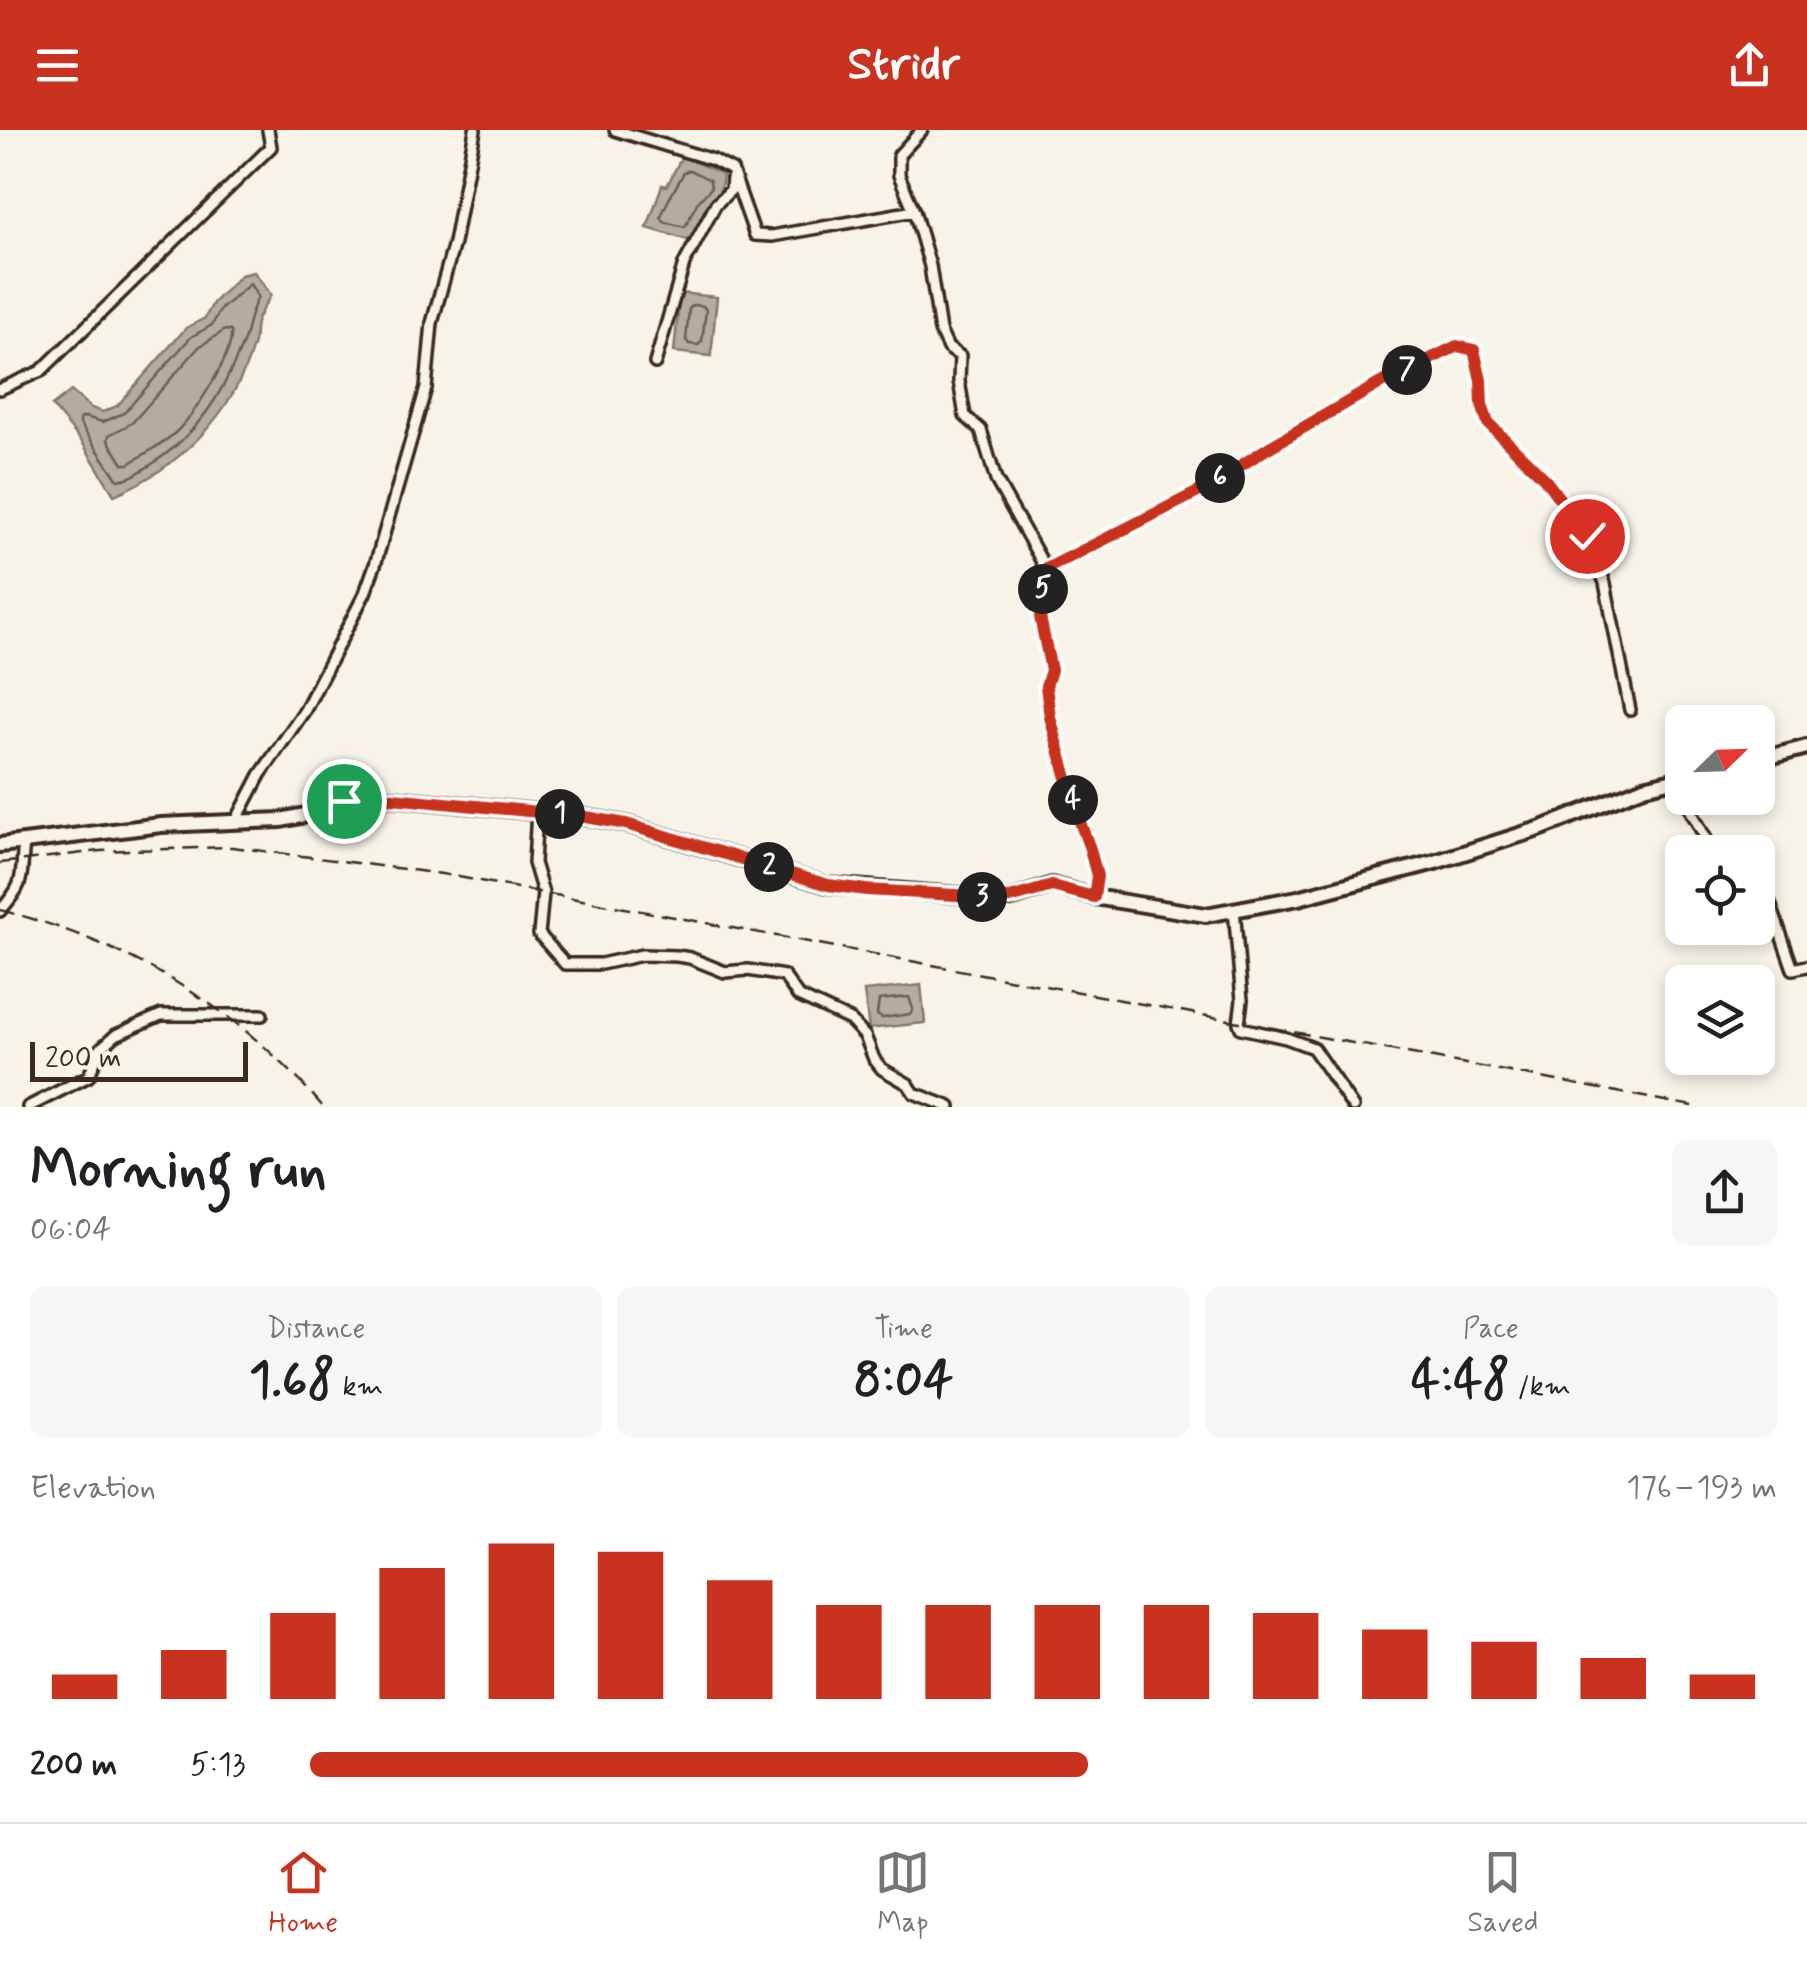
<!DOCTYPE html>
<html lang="en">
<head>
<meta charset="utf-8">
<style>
	:root { --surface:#fff; --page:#f6f6f6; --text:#202124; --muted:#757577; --line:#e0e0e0; --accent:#c8321e }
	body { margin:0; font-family:Mynerve,sans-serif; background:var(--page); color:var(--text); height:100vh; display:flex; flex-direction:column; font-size:38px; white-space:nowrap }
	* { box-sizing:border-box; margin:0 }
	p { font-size:32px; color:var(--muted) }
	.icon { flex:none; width:55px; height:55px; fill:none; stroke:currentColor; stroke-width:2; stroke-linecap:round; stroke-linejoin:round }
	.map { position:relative; height:977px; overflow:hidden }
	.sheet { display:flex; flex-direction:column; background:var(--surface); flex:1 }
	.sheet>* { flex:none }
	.needle { width:65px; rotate:67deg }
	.controls { position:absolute; left:1665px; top:575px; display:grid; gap:20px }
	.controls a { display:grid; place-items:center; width:110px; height:110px; border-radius:15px; background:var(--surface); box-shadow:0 5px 15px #0003; font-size:50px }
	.scale { position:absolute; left:30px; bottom:25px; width:218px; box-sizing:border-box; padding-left:10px; border:5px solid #3b2a1e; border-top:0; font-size:28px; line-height:35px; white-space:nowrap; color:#3b2a1e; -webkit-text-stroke:8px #f7f3e8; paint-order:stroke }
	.pin { position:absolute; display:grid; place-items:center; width:85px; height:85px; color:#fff; margin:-42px; border:5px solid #fff; border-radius:50%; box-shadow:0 2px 10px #0007 }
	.km { position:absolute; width:50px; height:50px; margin:-25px; border-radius:50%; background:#222; color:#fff; font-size:28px; line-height:50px; text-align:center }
	.round { display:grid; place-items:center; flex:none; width:105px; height:105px; border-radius:15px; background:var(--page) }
	.summary { display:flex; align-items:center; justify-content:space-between; height:170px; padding:0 30px }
	h1 { font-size:55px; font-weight:700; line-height:75px }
	.stats { display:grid; grid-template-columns:repeat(3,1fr); gap:15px; height:170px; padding:10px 30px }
	.stats div { display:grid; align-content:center; border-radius:15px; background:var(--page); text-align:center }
	.stats b { font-size:50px; font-weight:700 }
	.stats small { font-size:28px; font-weight:400 }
	.stats p { font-size:28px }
	.chart { height:280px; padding:20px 30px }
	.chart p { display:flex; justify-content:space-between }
	.chart svg { width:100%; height:180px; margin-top:10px; stroke:var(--accent); stroke-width:6 }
	ul { padding:0 30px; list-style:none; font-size:32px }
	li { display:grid; grid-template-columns:160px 120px 1fr; align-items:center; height:75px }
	li i { height:25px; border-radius:12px; background:var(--accent) }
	header { display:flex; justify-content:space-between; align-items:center; height:130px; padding:0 30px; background:var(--accent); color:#fff; font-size:45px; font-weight:700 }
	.tabs { display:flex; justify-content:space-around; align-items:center; height:140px; border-top:2px solid var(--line); background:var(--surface); font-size:28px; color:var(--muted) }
	.tabs a { display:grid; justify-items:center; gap:5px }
	.tabs .on { color:var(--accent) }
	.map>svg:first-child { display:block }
	.water { fill:#b4aca0; stroke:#84786c; stroke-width:2.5 }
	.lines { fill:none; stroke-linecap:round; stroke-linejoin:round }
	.shore { stroke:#6b5e52; stroke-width:2.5 }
	.minor-casing { stroke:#3b2a1e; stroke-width:16 }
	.secondary-casing { stroke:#3b2a1e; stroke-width:20 }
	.minor { stroke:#f7f3e8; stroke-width:9 }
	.secondary { stroke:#f7f3e8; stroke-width:12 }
	.rail { stroke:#3b2a1e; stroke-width:2.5; stroke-dasharray:15 8; stroke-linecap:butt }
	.route-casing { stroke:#fff; stroke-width:20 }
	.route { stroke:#c8321e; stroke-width:12 }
</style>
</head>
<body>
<header><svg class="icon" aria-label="menu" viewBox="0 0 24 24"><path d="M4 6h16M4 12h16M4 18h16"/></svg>Stridr<svg class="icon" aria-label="share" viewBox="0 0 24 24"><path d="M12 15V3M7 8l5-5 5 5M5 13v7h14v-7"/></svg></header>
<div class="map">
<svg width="1807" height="977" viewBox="0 0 1807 977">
	<rect width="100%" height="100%" fill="#f7f3e8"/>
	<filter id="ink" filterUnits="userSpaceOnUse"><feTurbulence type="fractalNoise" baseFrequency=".01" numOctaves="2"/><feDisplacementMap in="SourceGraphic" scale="20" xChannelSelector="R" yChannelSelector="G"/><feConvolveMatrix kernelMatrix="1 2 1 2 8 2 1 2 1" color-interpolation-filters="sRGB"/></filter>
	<g filter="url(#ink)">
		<path class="water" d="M682,26L723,44L720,64L705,78L691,111L647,98L662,55L667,56Z
			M254,142L271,165C266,174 259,183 256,193C254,200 256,209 253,216C233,285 179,338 114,365L82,312L52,276L71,261L91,278L103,282L117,276L186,198L205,188L213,173L241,145Z
			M680,163L717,167L711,226L674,222Z
			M921,855L925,893L869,899L864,861Z"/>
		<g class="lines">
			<path class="shore" d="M690,40L710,50L711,58L697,73L685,97L664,92L661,87C667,70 676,58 684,42Z
				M250,154L258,167C247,188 249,201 241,218C221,267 196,305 152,334C141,341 131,349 118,350L80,294V289L85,287L103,292L124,283L191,207L212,195L221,179Z
				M693,175L703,176L706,180L702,211L698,215L689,214L686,210L689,179Z
				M225,200L231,201C234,225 193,286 175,303C161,315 144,324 129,334H123L108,310L109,305L132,293L199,217Z
				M909,867L913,879L911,884L882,888L877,885L879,870Z"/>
			<g class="minor-casing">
				<path id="minor" d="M615,0L713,30L732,40L755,105L772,106L914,81L899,45V25L922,0
					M914,81L930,136L940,201L948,218L960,226L959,251L965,286L981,300L996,350L1046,439L1040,487L1051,540L1047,556L1050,587L1077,684L1091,719L1097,747L1094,767
					M655,233L684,134L716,74L731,60L732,48
					M0,259L41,241L271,17L268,0
					M1046,439L1206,358L1268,317L1379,254L1457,216L1474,221L1481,250V275L1488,293L1543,348L1587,406L1605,453L1630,580
					M1684,668L1713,722
					M537,681L534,733L543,763L539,804L565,834H601L642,825L677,826L690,828L725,842L748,840L784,846L798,866L850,890L865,906L874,929L882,939L908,954L914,963L950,977
					M236,691L260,645L305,580L365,463L375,435L426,258L432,193L454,113L475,0
					M1758,758L1765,759L1793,839L1807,836
					M1234,779L1242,870L1239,893L1241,898L1286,908L1313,918L1353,977
					M0,781C27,751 20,748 24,711
					M28,977L89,946L99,920L116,905L161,885H262"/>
			</g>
			<g class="secondary-casing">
				<path id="secondary" d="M1758,630L1807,617
					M0,715L161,695L281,690L320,682L344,671L392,668L580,686L626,694L827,755L1010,769L1052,755L1094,767L1206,785L1298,768L1435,732L1542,698L1644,657L1682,648"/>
			</g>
			<use href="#minor" class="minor"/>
			<use href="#secondary" class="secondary"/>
			<path class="rail" d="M0,733L100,721L232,717L442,744L1698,977
				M0,780C125,811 240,878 323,977"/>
		</g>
	</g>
	<g class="lines" filter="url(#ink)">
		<g class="route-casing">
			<path id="route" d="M344,671L392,668L580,686L626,694L828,755L866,760L1010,768L1052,756L1094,767L1097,746L1090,719L1077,684L1050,587L1046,556L1051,540L1040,487L1046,439L1206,358L1268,318L1379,254L1457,216L1474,220L1481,250L1482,275L1488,293L1544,348L1587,406"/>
		</g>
		<use href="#route" class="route"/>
	</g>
</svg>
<div class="controls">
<a><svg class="needle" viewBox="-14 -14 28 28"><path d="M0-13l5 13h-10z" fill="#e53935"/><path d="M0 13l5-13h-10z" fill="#757577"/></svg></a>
<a><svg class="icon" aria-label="locate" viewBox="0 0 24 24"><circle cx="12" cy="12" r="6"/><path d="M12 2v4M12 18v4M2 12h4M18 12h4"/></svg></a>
<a><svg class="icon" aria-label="layers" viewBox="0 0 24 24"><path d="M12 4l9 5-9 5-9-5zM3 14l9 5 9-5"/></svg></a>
</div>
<div class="scale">200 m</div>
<div class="pin" style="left:344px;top:671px;background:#1e9e55"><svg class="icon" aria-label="arrive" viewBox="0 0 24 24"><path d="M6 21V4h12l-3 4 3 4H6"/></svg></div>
<div class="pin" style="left:1587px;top:406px;background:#d93025"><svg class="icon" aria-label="check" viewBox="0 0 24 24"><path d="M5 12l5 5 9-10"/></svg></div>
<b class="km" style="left:560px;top:684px">1</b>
<b class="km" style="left:769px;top:737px">2</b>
<b class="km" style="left:982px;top:767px">3</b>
<b class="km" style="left:1073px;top:670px">4</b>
<b class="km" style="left:1043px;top:459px">5</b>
<b class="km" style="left:1220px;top:348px">6</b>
<b class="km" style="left:1407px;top:240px">7</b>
</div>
<section class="sheet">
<div class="summary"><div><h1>Morning run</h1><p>06:04</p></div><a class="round"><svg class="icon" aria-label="share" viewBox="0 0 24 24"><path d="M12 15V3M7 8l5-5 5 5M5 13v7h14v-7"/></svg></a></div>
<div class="stats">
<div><p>Distance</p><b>1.68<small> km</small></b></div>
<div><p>Time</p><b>8:04</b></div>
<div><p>Pace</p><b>4:48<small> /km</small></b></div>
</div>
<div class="chart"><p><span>Elevation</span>176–193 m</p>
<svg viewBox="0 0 160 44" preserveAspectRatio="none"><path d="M5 44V38M15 44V32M25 44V23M35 44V12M45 44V6M55 44V8M65 44V15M75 44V21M85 44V21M95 44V21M105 44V21M115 44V23M125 44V27M135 44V30M145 44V34M155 44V38"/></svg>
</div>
<ul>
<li><b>200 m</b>5:13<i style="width:53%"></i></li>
</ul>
</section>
<nav class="tabs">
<a class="on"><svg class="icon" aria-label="home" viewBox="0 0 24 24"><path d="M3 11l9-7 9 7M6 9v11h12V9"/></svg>Home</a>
<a><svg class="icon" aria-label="map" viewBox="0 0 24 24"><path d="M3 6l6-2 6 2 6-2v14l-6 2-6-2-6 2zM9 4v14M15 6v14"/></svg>Map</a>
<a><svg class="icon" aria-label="saved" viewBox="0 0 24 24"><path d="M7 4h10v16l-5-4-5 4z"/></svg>Saved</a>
</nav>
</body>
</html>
